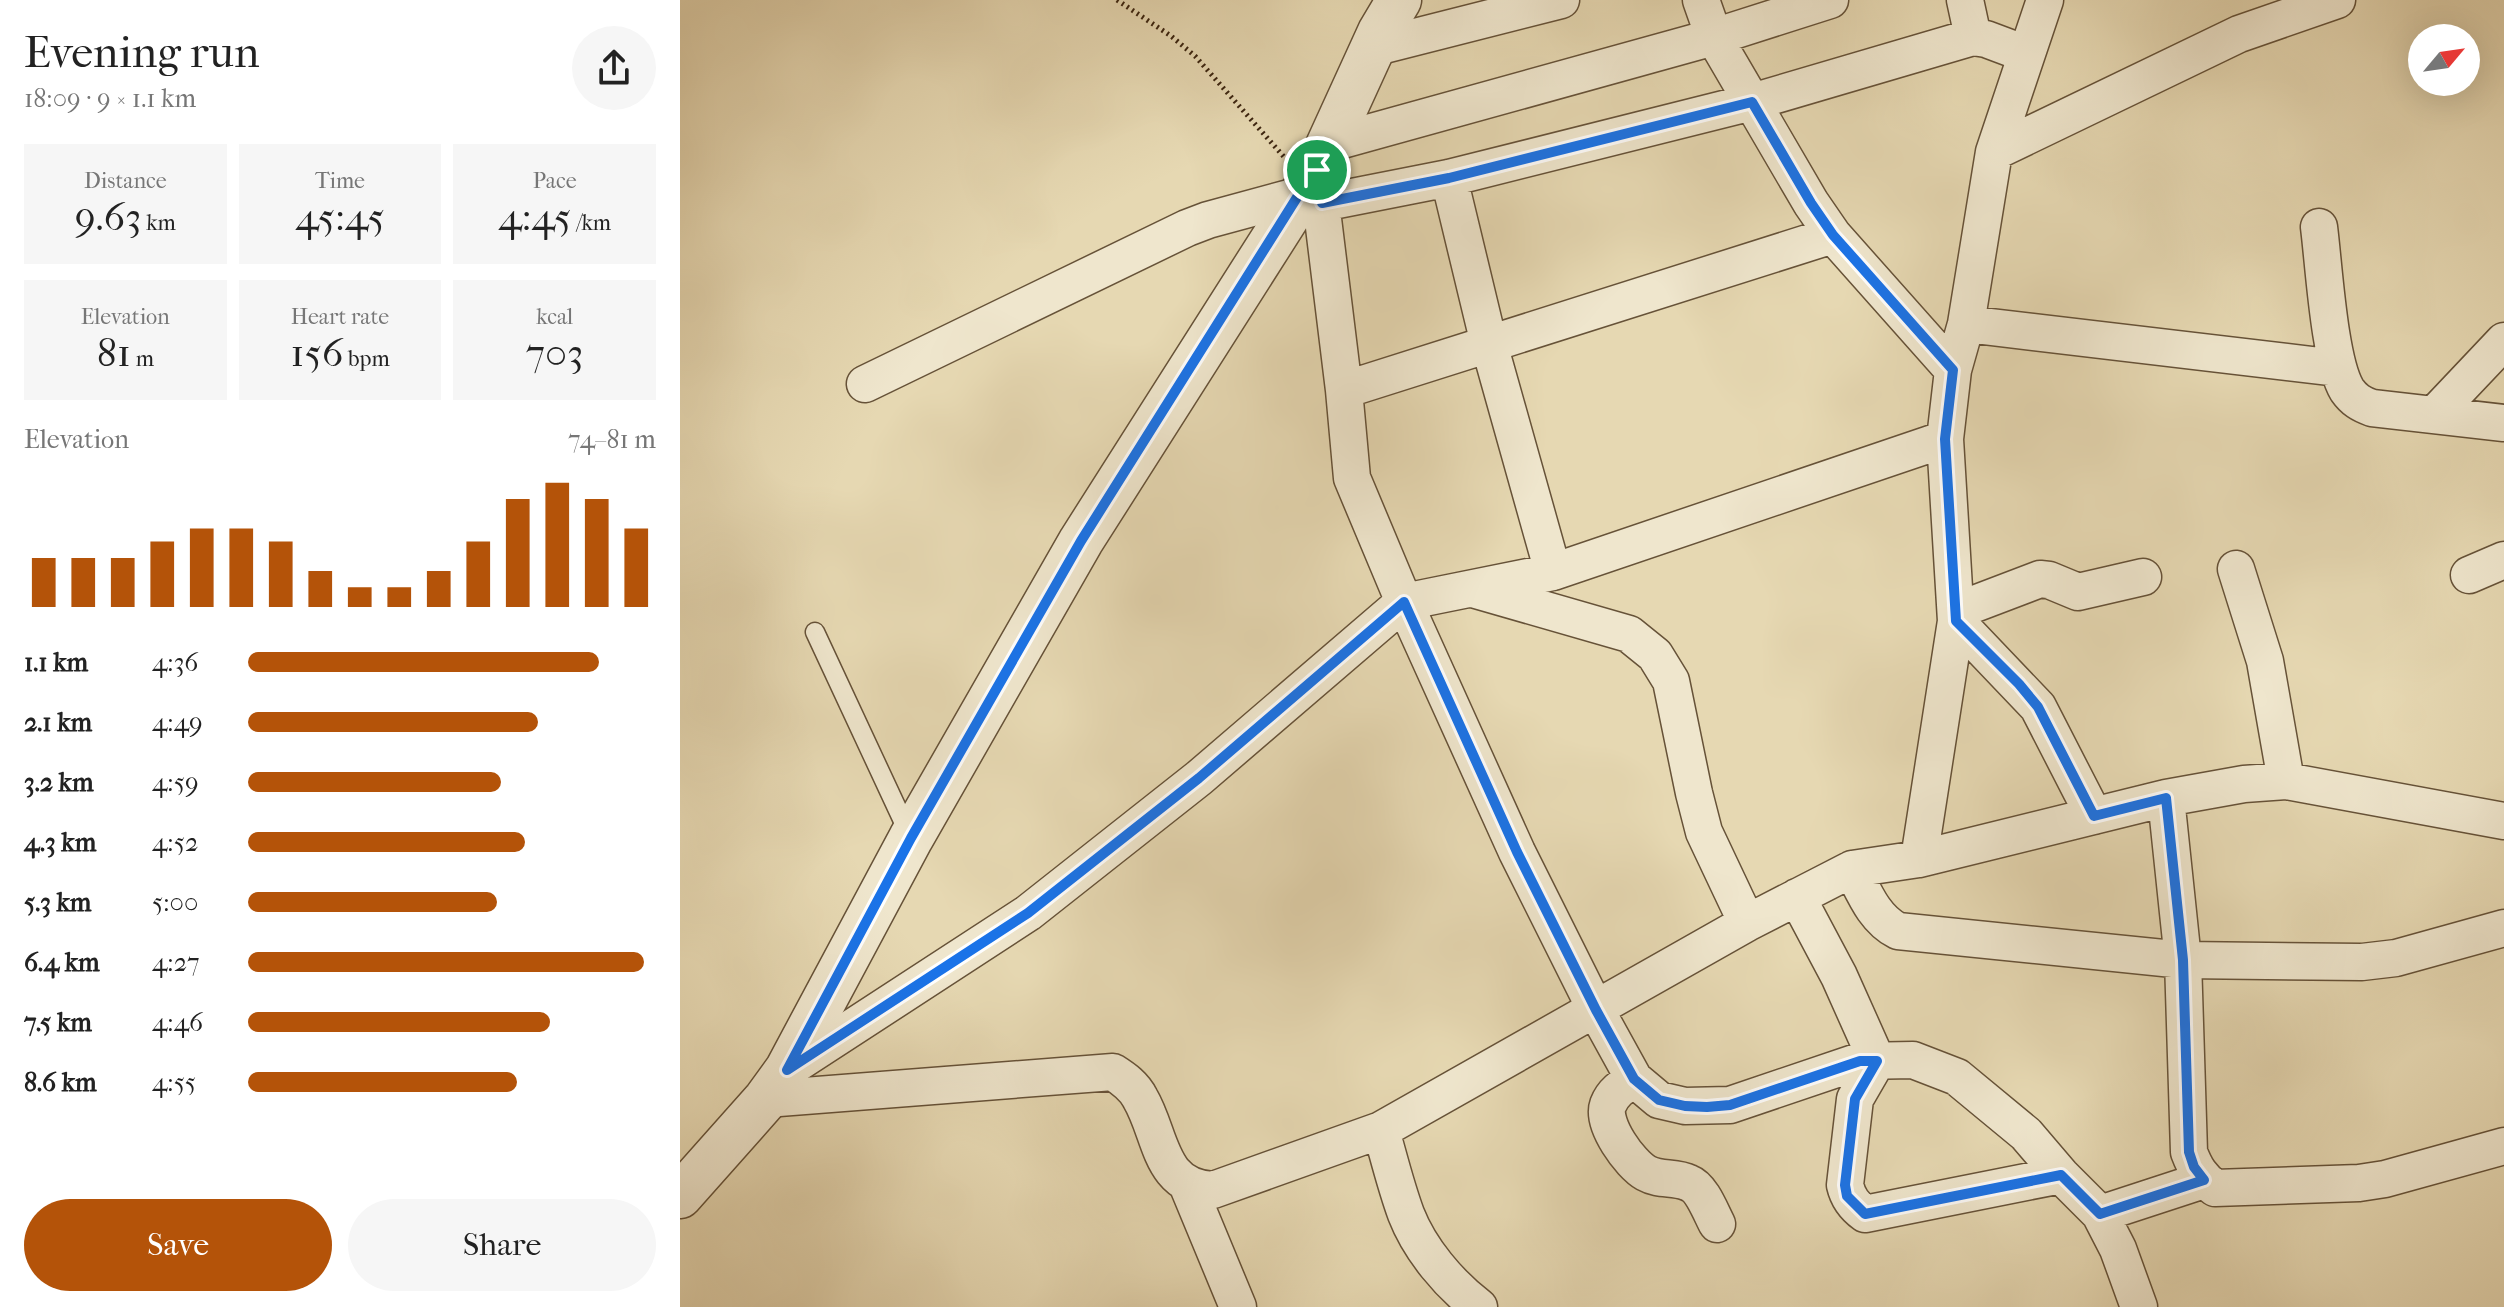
<!DOCTYPE html>
<html lang="en">
<head>
<meta charset="utf-8">
<style>
	:root { --surface:#fff; --page:#f6f6f6; --text:#222; --muted:#767676; --accent:#b45309 }
	body { margin:0; font-family:"IM FELL French Canon",serif; background:var(--page); color:var(--text); height:100vh; display:flex; flex-direction:column; font-size:30px; white-space:nowrap }
	* { box-sizing:border-box; margin:0 }
	p { font-size:26px; color:var(--muted) }
	.icon { flex:none; width:44px; height:44px; fill:none; stroke:currentColor; stroke-width:2; stroke-linecap:round; stroke-linejoin:round }
	.map { position:relative; flex:1; overflow:hidden }
	.drawer { display:flex; flex-direction:column; background:var(--surface); width:680px }
	.drawer>* { flex:none }
	.needle { width:52px; rotate:61deg }
	.controls { position:absolute; left:1728px; top:24px; display:grid; gap:16px }
	.controls a { display:grid; place-items:center; width:72px; height:72px; border-radius:50%; background:var(--surface); box-shadow:0 8px 32px #0002; font-size:40px }
	.pin { position:absolute; display:grid; place-items:center; width:68px; height:68px; color:#fff; margin:-34px; border:4px solid #fff; border-radius:50%; box-shadow:0 2px 8px #0007 }
	.round { display:grid; place-items:center; flex:none; width:84px; height:84px; border-radius:42px; background:var(--page) }
	.headline { display:flex; align-items:center; justify-content:space-between; height:136px; padding:0 24px }
	h1 { font-size:44px; font-weight:600; line-height:60px }
	.stats { display:grid; grid-template-columns:repeat(3,1fr); gap:12px; height:136px; padding:8px 24px }
	.stats div { display:grid; align-content:center; border-radius:0px; background:var(--page); text-align:center }
	.stats b { font-size:40px; font-weight:600 }
	.stats small { font-size:22px; font-weight:400 }
	.stats p { font-size:22px }
	.chart { height:224px; padding:16px 24px }
	.chart p { display:flex; justify-content:space-between }
	.chart svg { width:100%; height:144px; margin-top:8px; stroke:var(--accent); stroke-width:6 }
	.cta { display:flex; gap:16px; margin-top:auto; padding:16px 24px }
	.cta a { flex:1; height:92px; border-radius:48px; background:var(--accent); color:#fff; font-size:32px; font-weight:600; line-height:92px; text-align:center }
	.cta a+a { background:var(--page); color:var(--text) }
	ul { padding:0 24px; list-style:none; font-size:26px }
	li { display:grid; grid-template-columns:128px 96px 1fr; align-items:center; height:60px }
	li i { height:20px; border-radius:10px; background:var(--accent) }
	main { display:flex; flex:1; min-height:0 }
	.map>svg:first-child { display:block }
	.lines { fill:none; stroke-linecap:round; stroke-linejoin:round }
	.service-casing { stroke:#665238; stroke-width:21 }
	.minor-casing { stroke:#665238; stroke-width:39 }
	.tertiary-casing { stroke:#665238; stroke-width:47 }
	.path { stroke:#3c2510; stroke-width:5; stroke-dasharray:2 4; stroke-linecap:butt }
	.service { stroke:#efe6cd; stroke-width:18 }
	.minor { stroke:#efe6cd; stroke-width:36 }
	.tertiary { stroke:#efe6cd; stroke-width:44 }
	.route-casing { stroke:#fff; stroke-width:16 }
	.route { stroke:#1a73e8; stroke-width:10 }
</style>
</head>
<body>
<main>
<section class="drawer">
<div class="headline"><div><h1>Evening run</h1><p>18:09 · 9 × 1.1 km</p></div><a class="round"><svg class="icon" aria-label="share" viewBox="0 0 24 24"><path d="M12 15V3M7 8l5-5 5 5M5 13v7h14v-7"/></svg></a></div>
<div class="stats">
<div><p>Distance</p><b>9.63<small> km</small></b></div>
<div><p>Time</p><b>45:45</b></div>
<div><p>Pace</p><b>4:45<small> /km</small></b></div>
</div>
<div class="stats">
<div><p>Elevation</p><b>81<small> m</small></b></div>
<div><p>Heart rate</p><b>156<small> bpm</small></b></div>
<div><p>kcal</p><b>703</b></div>
</div>
<div class="chart"><p><span>Elevation</span>74–81 m</p>
<svg viewBox="0 0 160 44" preserveAspectRatio="none"><path d="M5 44V29M15 44V29M25 44V29M35 44V24M45 44V20M55 44V20M65 44V24M75 44V33M85 44V38M95 44V38M105 44V33M115 44V24M125 44V11M135 44V6M145 44V11M155 44V20"/></svg>
</div>
<ul>
<li><b>1.1 km</b>4:36<i style="width:86%"></i></li>
<li><b>2.1 km</b>4:49<i style="width:71%"></i></li>
<li><b>3.2 km</b>4:59<i style="width:62%"></i></li>
<li><b>4.3 km</b>4:52<i style="width:68%"></i></li>
<li><b>5.3 km</b>5:00<i style="width:61%"></i></li>
<li><b>6.4 km</b>4:27<i style="width:97%"></i></li>
<li><b>7.5 km</b>4:46<i style="width:74%"></i></li>
<li><b>8.6 km</b>4:55<i style="width:66%"></i></li>
</ul>
<div class="cta"><a>Save</a><a>Share</a></div>
</section>
<div class="map">
<svg width="1824" height="1307" viewBox="0 0 1824 1307">
	<rect width="100%" height="100%" fill="#e6d8b2"/>
	<filter id="stains"><feTurbulence type="fractalNoise" baseFrequency=".0025" numOctaves="4"/><feColorMatrix values="0 0 0 0 .2 0 0 0 0 .09 0 0 0 0 .02 0 0 0 .5 -.17"/></filter>
	<radialGradient id="worn" r=".72"><stop offset=".6" stop-color="#630" stop-opacity="0"/><stop offset="1" stop-color="#630" stop-opacity=".3"/></radialGradient>
	<g class="lines">
		<g class="service-casing">
			<path id="service" d="M135,632L230,836"/>
		</g>
		<g class="minor-casing">
			<path id="minor" d="M1021,0L1034,37L1131,203L1153,235L1273,370
				M1285,0L1293,37
				M692,48L881,0
				M648,144L1034,37L1150,0
				M1314,152L1559,34L1657,0
				M637,170L664,390L672,478L724,602L837,852L916,1010L954,1079L979,1100L1005,1106L1050,1105L1180,1061L1233,1060L1277,1077L1346,1134L1381,1175L1420,1214L1438,1249L1459,1307
				M769,178L809,344L873,572
				M642,203L769,178L1072,102L1293,37L1306,39L1346,54
				M1639,227C1644,266 1649,360 1667,390C1674,400 1681,404 1692,408L1824,423
				M1286,324L1657,368
				M185,384L507,228L528,220L620,195
				M664,390L1153,235
				M1754,415L1824,341
				M1556,569L1585,661L1606,781
				M1789,575L1824,560
				M796,590L949,634L975,655L991,681L1014,793L1024,832L1067,923
				M1276,611L1360,579L1369,580L1398,592L1463,577
				M1276,621L1358,707L1414,816
				M1486,798L1503,960L1509,1152C1515,1168 1521,1178 1535,1188L1679,1183L1705,1179L1824,1146
				M1239,859L1276,621L1265,439L1273,370L1286,324L1314,152L1365,0
				M1172,869C1184,892 1194,919 1218,931L1503,960L1682,962L1716,958L1824,928
				M1117,897L1159,976L1197,1061L1175,1099L1165,1185C1168,1198 1174,1206 1185,1214L1381,1175
				M107,1070L348,913L519,778L724,602L873,572L1265,439
				M954,1079C943,1086 933,1092 928,1105C921,1124 950,1164 966,1173C980,1181 995,1176 1009,1183C1022,1188 1031,1213 1037,1224
				M86,1099L433,1072C444,1079 454,1086 460,1098C482,1135 478,1187 533,1190L701,1130L1067,923L1172,869L1239,859L1486,798L1564,784L1606,781L1824,821
				M701,1130C709,1158 716,1187 726,1214C740,1250 769,1284 799,1307
				M507,1184L558,1307
				M1420,1214L1524,1180"/>
		</g>
		<g class="tertiary-casing">
			<path id="tertiary" d="M0,1196L86,1099L107,1070L231,838L401,541L637,170L700,32L719,0"/>
		</g>
		<path class="path" d="M437,0L491,36L515,56L605,158"/>
		<use href="#service" class="service"/>
		<use href="#minor" class="minor"/>
		<use href="#tertiary" class="tertiary"/>
	</g>
	<g class="lines">
		<g class="route-casing">
			<path id="route" d="M1072,102L1131,203L1153,235L1273,370L1265,439L1276,621L1339,684L1358,707L1414,816L1486,798L1503,960L1509,1152L1514,1167L1524,1180L1420,1214L1381,1175L1185,1214L1167,1196L1165,1185L1175,1099L1197,1061H1180L1050,1105L1027,1107L1005,1106L979,1100L954,1079L916,1010L837,852L724,602L519,778L348,913L107,1070L231,838L401,541L626,183L637,170L642,203L769,178Z"/>
		</g>
		<use href="#route" class="route"/>
	</g>
	<rect width="100%" height="100%" filter="url(#stains)"/>
	<rect width="100%" height="100%" fill="url(#worn)"/>
</svg>
<div class="controls">
<a><svg class="needle" viewBox="-14 -14 28 28"><path d="M0-13l5 13h-10z" fill="#e53935"/><path d="M0 13l5-13h-10z" fill="#767676"/></svg></a>
</div>
<div class="pin" style="left:637px;top:170px;background:#1e9e55"><svg class="icon" aria-label="arrive" viewBox="0 0 24 24"><path d="M6 21V4h12l-3 4 3 4H6"/></svg></div>
</div>
</main>
</body>
</html>
